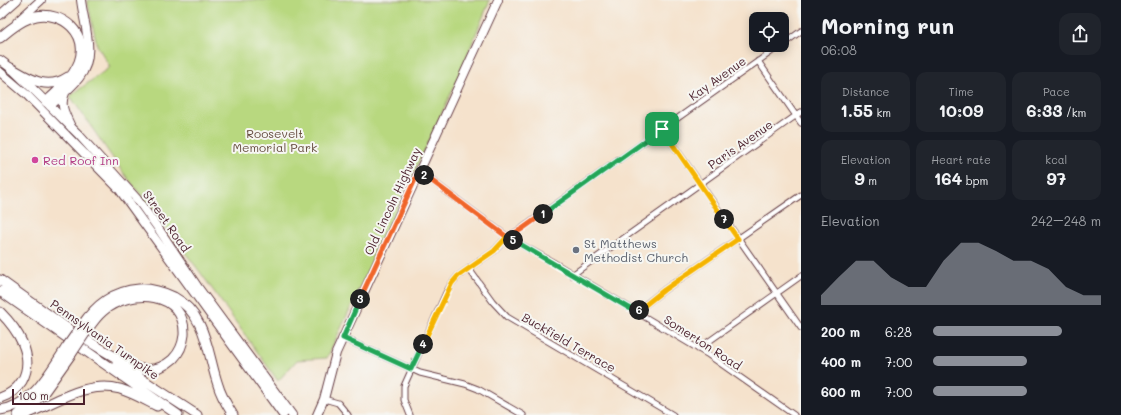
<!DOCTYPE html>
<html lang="en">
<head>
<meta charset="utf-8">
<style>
	:root { --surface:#171b24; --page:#20242c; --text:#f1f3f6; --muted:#9ea1a6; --accent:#8c9099 }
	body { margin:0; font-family:Mali,sans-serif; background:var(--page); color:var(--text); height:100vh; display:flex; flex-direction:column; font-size:15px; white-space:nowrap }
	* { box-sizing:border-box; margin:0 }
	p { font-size:13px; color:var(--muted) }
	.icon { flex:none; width:22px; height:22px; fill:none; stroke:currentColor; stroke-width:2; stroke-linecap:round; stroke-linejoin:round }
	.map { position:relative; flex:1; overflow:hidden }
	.details { display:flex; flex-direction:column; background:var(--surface); width:320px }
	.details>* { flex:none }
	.buttons { position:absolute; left:749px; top:12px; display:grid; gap:8px }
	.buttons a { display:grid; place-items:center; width:40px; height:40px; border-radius:8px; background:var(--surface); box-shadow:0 2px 10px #0003; font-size:20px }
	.scale { position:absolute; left:12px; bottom:10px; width:73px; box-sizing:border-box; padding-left:4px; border:2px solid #4a1f2b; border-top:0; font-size:11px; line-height:14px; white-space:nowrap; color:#4a1f2b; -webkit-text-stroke:3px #f6f6f2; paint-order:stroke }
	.pin { position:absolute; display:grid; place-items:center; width:34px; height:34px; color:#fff; margin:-17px; border-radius:8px; box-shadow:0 2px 6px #0006 }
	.km { position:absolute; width:20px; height:20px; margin:-10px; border-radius:50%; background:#222; color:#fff; font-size:11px; line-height:20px; text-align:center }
	.round { display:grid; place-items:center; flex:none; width:42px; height:42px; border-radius:12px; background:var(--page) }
	.headline { display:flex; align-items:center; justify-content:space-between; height:68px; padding:0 20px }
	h1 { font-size:22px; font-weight:700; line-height:30px }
	.metrics { display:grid; grid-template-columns:repeat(3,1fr); gap:6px; height:68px; padding:4px 20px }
	.metrics div { display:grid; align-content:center; border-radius:10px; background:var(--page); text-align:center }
	.metrics b { font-size:17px; font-weight:700 }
	.metrics small { font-size:11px; font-weight:400 }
	.metrics p { font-size:11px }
	.chart { height:112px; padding:8px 20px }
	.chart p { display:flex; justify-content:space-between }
	.chart svg { width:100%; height:72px; margin-top:4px; fill:var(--accent); opacity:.7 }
	ul { padding:0 20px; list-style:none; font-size:13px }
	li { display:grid; grid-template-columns:64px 48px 1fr; align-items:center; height:30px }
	li i { height:10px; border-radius:5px; background:var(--accent) }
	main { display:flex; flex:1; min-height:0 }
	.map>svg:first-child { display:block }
	.green { fill:#b8d87f; stroke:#817c55 }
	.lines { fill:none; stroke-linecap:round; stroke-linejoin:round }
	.minor-casing { stroke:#643c43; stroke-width:7 }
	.primary-casing { stroke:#643c43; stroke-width:10 }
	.trunk-casing { stroke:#643c43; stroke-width:10 }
	.motorway-casing { stroke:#643c43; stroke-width:11 }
	.minor { stroke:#fff; stroke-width:5 }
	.primary { stroke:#fff; stroke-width:8 }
	.trunk { stroke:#fff; stroke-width:8 }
	.motorway { stroke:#fff; stroke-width:9 }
	.motorway-bridge-casing { stroke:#643c43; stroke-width:11; stroke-linecap:butt }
	.motorway-bridge { stroke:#fff; stroke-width:9 }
	.split-1-casing { stroke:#fff; stroke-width:8 }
	.split-2-casing { stroke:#fff; stroke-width:8 }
	.split-3-casing { stroke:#fff; stroke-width:8 }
	.split-4-casing { stroke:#fff; stroke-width:8 }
	.split-5-casing { stroke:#fff; stroke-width:8 }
	.split-6-casing { stroke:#fff; stroke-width:8 }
	.split-7-casing { stroke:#fff; stroke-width:8 }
	.split-8-casing { stroke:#fff; stroke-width:8 }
	.split-1 { stroke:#22a559; stroke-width:5 }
	.split-2 { stroke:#f0652b; stroke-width:5 }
	.split-3 { stroke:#f0652b; stroke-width:5 }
	.split-4 { stroke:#22a559; stroke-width:5 }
	.split-5 { stroke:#f5b400; stroke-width:5 }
	.split-6 { stroke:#22a559; stroke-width:5 }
	.split-7 { stroke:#f5b400; stroke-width:5 }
	.split-8 { stroke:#f5b400; stroke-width:5 }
	.hotel-dot { fill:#d1479c; stroke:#f6f6f2; stroke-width:1.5 }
	.worship-dot { fill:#6b7280; stroke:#f6f6f2; stroke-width:1.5 }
	.labels { text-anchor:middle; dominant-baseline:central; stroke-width:4; stroke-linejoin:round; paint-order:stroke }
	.street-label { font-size:12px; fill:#4a1f2b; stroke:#f6f6f2 }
	.park-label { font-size:12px; fill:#664d40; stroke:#f6f6f2 }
	.hotel-label { font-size:12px; fill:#b23c85; stroke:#f6f6f2; text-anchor:start }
	.worship-label { font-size:12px; fill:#5b616d; stroke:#f6f6f2; text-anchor:start }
</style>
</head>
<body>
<main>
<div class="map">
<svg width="801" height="415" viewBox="0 0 801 415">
	<rect width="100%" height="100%" fill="#f6f6f2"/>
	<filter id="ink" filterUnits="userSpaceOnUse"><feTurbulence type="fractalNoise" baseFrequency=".025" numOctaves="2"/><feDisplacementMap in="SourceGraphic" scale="8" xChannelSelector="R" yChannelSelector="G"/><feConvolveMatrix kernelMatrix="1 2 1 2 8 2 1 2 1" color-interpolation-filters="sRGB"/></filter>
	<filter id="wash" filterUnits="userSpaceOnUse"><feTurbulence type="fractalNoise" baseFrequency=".012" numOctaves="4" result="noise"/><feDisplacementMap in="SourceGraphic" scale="16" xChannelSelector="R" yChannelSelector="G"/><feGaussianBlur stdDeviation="0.9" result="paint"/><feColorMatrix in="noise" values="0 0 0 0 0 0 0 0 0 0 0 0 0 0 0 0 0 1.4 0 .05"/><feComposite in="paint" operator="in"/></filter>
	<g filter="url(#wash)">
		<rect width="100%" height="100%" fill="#f5e2cc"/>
		<path class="green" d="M87,0H490L455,85L327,358L297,360L278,381L200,272L119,167L70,96L110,67L97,45Z"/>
	</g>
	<g filter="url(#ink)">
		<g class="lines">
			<g class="minor-casing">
				<path id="minor" d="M782,45L801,31
					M758,61L801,123
					M662,129L801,328
					M419,171L509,238L551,261L707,354L794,415
					M469,269L493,302L507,317L673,415
					M572,275L801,112
					M636,312L664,290L801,195
					M343,338L420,373L465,384L478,389L523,415
					M698,349L801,276
					M324,399L338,403L348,415
					M410,415L404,400V386L446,293L452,283L458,276L494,251L507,237L521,229L781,45"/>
			</g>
			<g class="primary-casing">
				<path id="primary" d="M0,60L11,68L36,92L79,135L137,199L160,231L199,289L292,415
					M0,72L27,95L119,189L283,415
					M317,415L324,399L336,353L498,0"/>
			</g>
			<g class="trunk-casing">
				<path id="trunk" d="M0,15L17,0
					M17,22L41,0
					M65,93C59,106 66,115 71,127
					M50,106C60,97 71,88 79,78C97,55 84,26 81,0"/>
			</g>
			<g class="motorway-casing">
				<path id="motorway" d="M0,38C10,29 22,19 36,16C63,11 89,34 79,62C72,79 59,90 46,102
					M11,68C30,79 47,91 68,77
					M0,280L81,338
					M0,291L178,415
					M0,312C17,329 36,356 22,381C17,389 9,395 0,398
					M82,325C96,305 113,291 139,289C151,288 163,292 174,297C207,315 207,353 218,385C221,396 227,405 233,415
					M77,334C94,344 124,365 142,369C153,371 164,367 173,359C179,353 183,344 184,335C186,290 130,288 103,311C97,316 92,323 88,329
					M117,363L197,415
					M0,410C33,406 49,373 66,348
					M18,415L42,395L72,353
					M24,415C55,403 86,380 120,389C133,393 145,400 157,406"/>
			</g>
			<use href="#minor" class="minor"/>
			<use href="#primary" class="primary"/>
			<use href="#trunk" class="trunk"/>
			<use href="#motorway" class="motorway"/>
			<g class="motorway-bridge-casing">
				<path id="motorway-bridge" d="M66,348L82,325
					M72,353L88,329"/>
			</g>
			<use href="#motorway-bridge" class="motorway-bridge"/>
		</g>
	</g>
	<g class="lines" filter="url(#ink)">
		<g class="split-1-casing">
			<path id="split-1" d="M543,214L662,129"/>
		</g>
		<g class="split-2-casing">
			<path id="split-2" d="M424,175L507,237L522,229L543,214"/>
		</g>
		<g class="split-3-casing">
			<path id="split-3" d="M360,299L419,171L424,175"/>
		</g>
		<g class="split-4-casing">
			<path id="split-4" d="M360,299L343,338L411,369L423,344"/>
		</g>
		<g class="split-5-casing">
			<path id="split-5" d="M423,344L452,283L458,276L494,251L507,237L513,240"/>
		</g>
		<g class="split-6-casing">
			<path id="split-6" d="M513,240L636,312L639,310"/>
		</g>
		<g class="split-7-casing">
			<path id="split-7" d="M639,310L664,290L738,239L724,219"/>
		</g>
		<g class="split-8-casing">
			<path id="split-8" d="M662,129L724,219"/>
		</g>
		<use href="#split-1" class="split-1"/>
		<use href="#split-2" class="split-2"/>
		<use href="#split-3" class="split-3"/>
		<use href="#split-4" class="split-4"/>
		<use href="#split-5" class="split-5"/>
		<use href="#split-6" class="split-6"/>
		<use href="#split-7" class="split-7"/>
		<use href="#split-8" class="split-8"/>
	</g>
	<circle class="hotel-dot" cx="35" cy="160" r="4"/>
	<circle class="worship-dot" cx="576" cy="250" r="4"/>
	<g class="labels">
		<g class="street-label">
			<text transform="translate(717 78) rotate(-35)">Kay Avenue</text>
			<text transform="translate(740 144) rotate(-35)">Paris Avenue</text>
			<text transform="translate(392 201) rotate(-65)">Old Lincoln Highway</text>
			<text transform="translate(167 221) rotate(55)">Street Road</text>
			<text transform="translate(105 339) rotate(35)">Pennsylvania Turnpike</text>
			<text transform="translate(569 342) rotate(30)">Buckfield Terrace</text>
			<text transform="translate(703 342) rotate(33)">Somerton Road</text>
		</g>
		<g class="park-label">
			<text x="275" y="133">Roosevelt<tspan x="275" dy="14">Memorial Park</tspan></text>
		</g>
		<g class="hotel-label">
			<text x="43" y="160">Red Roof Inn</text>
		</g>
		<g class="worship-label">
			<text x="584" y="243">St Matthews<tspan x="584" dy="14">Methodist Church</tspan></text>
		</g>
	</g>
</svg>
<div class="buttons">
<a><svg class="icon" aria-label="locate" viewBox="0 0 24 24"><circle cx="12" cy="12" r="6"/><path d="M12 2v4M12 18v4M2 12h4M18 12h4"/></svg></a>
</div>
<div class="scale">100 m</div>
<div class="pin" style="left:662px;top:129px;background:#1e9e55"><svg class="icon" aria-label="arrive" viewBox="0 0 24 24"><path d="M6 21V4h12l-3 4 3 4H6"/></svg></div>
<b class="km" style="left:543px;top:214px">1</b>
<b class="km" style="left:424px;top:175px">2</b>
<b class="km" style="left:360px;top:299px">3</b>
<b class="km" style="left:423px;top:344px">4</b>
<b class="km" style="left:513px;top:240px">5</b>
<b class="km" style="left:639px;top:310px">6</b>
<b class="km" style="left:724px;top:219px">7</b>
</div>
<section class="details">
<div class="headline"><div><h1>Morning run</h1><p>06:08</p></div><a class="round"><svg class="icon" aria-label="share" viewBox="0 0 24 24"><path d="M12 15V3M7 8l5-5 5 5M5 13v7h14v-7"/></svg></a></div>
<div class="metrics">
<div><p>Distance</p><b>1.55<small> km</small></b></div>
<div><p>Time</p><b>10:09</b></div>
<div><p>Pace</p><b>6:33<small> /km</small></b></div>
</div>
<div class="metrics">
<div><p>Elevation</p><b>9<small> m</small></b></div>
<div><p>Heart rate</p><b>164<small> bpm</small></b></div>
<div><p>kcal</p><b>97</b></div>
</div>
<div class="chart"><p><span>Elevation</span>242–248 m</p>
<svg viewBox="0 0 160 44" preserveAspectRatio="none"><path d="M0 44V38L10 27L20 17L30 17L40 27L50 33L60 33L70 17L80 6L90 6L100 11L110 17L120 17L130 22L140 33L150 38L160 38V44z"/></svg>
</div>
<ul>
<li><b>200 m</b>6:28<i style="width:77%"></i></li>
<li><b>400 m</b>7:00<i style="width:56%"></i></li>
<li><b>600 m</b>7:00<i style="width:56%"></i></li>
</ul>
</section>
</main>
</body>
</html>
